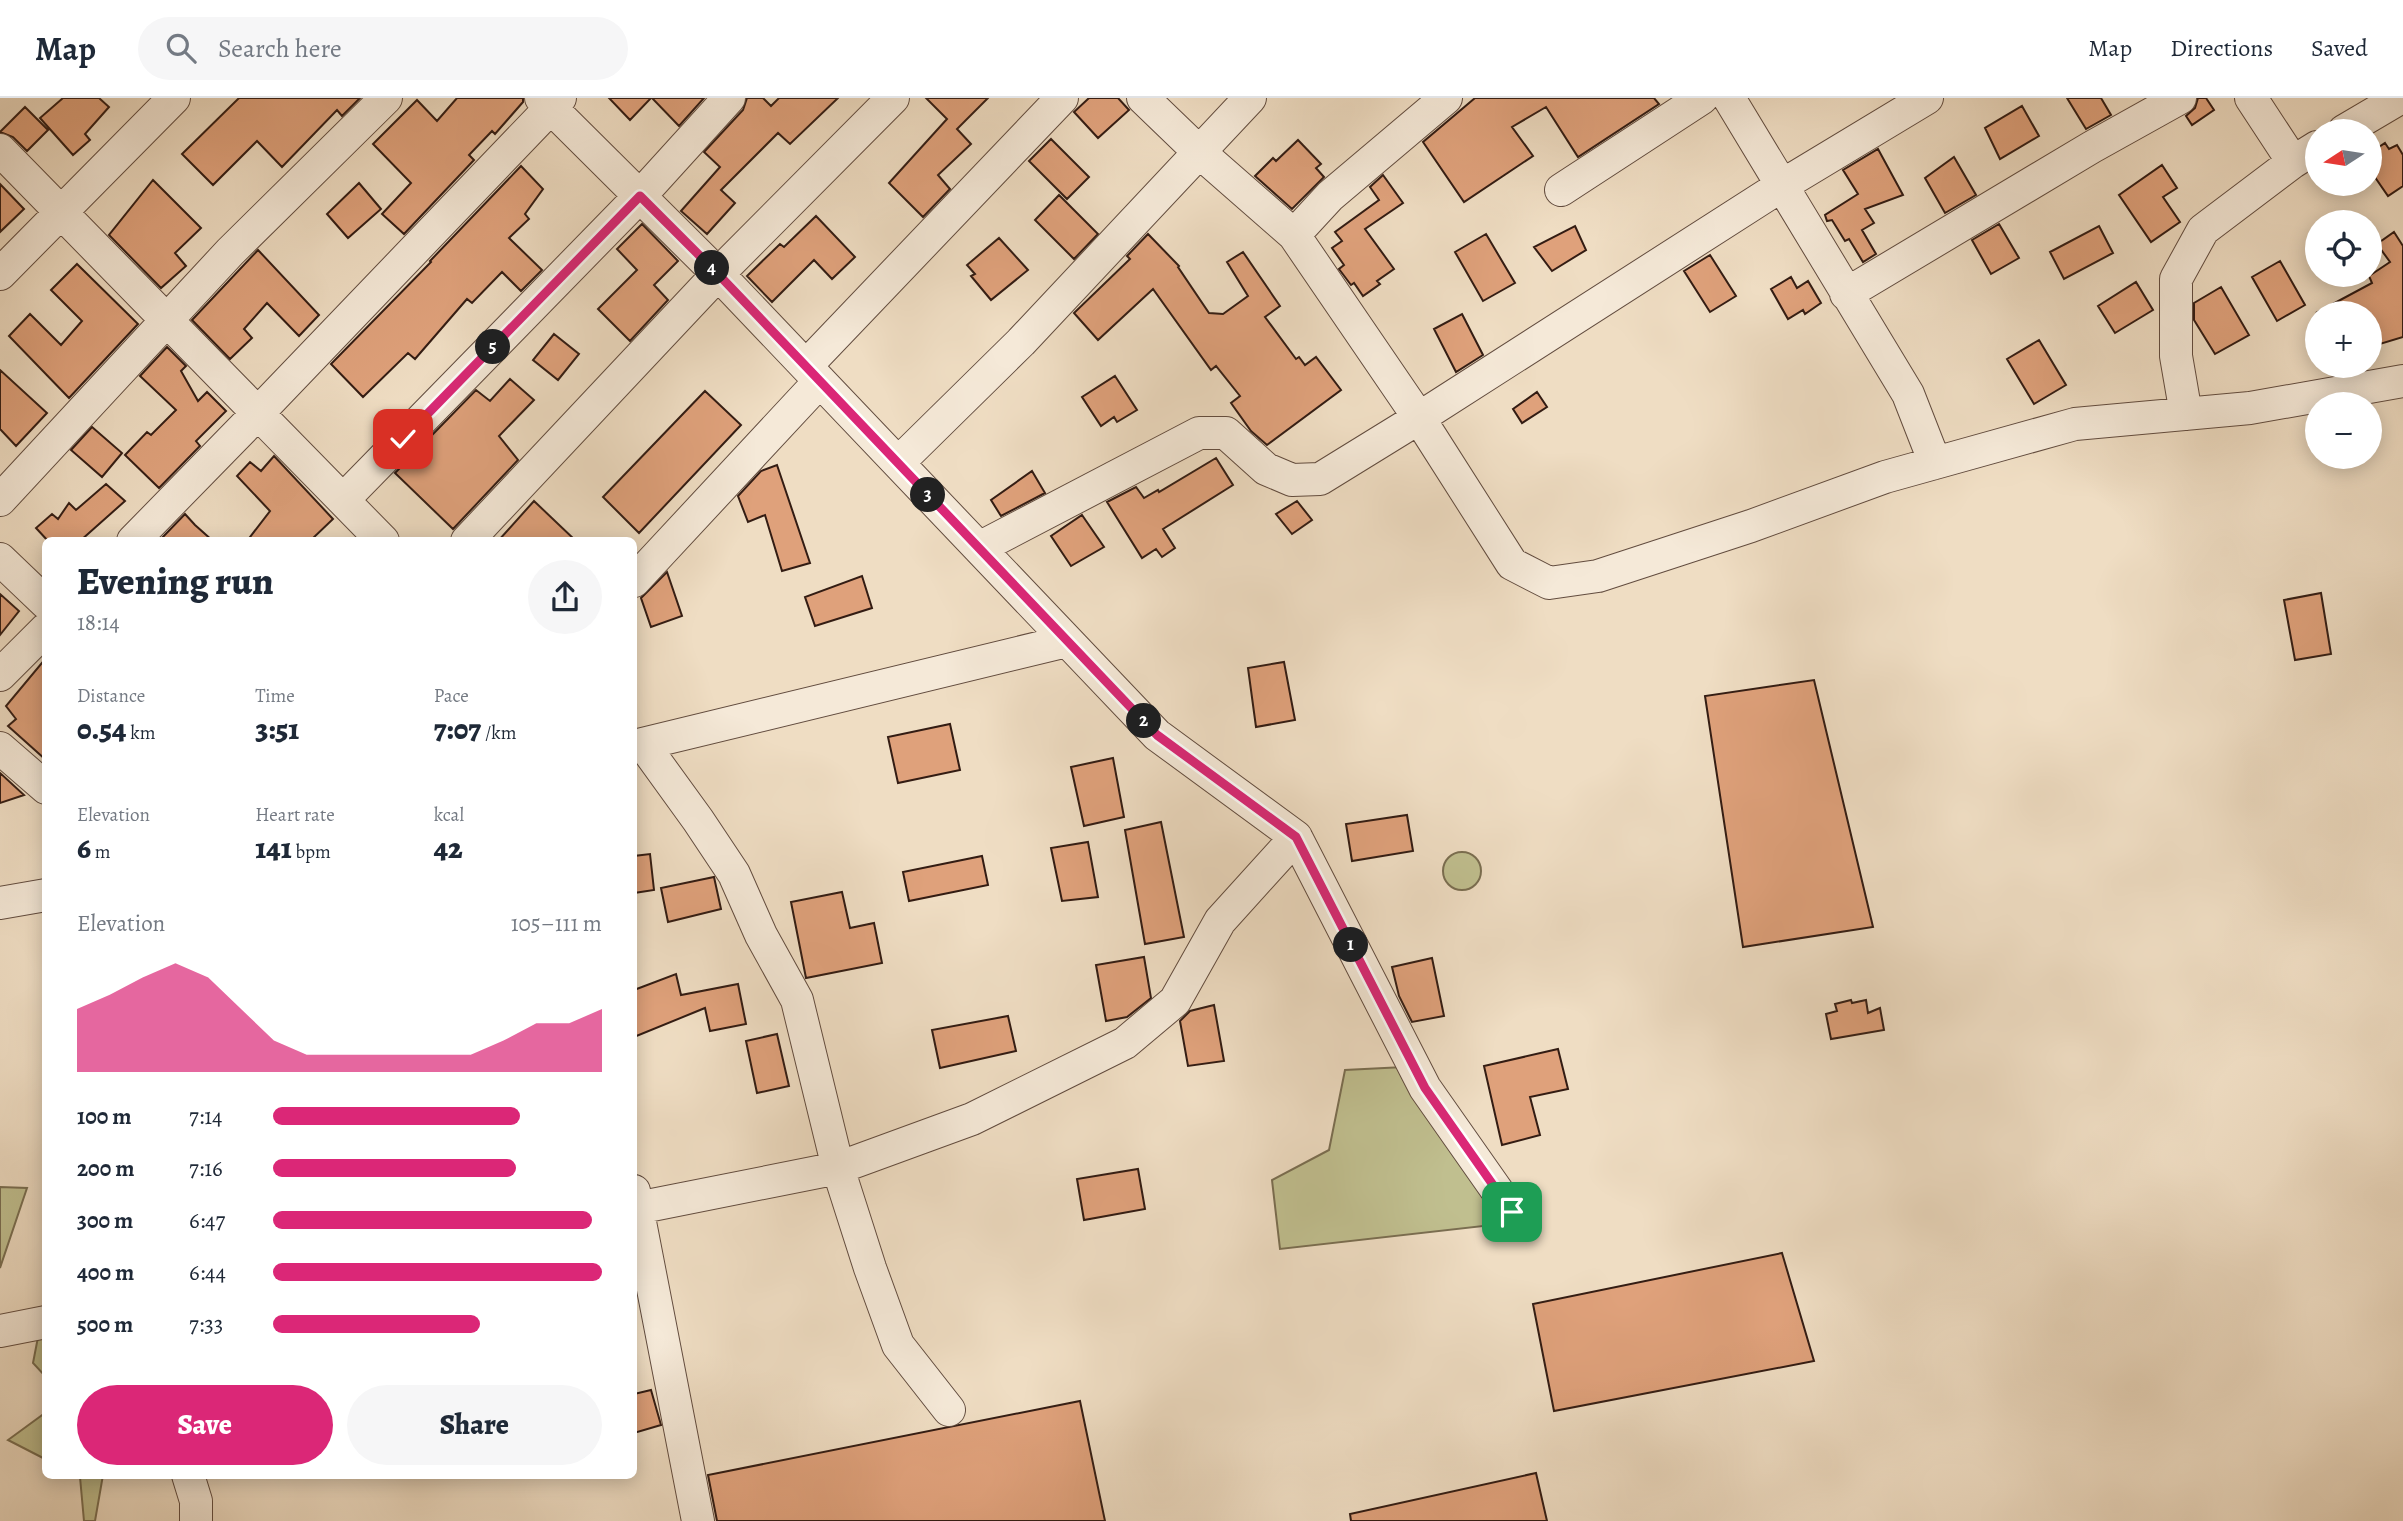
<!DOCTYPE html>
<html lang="en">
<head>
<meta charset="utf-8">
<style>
	:root { --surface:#fff; --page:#f6f6f7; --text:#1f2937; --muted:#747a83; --line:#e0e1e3; --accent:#db2777 }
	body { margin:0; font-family:Alegreya,serif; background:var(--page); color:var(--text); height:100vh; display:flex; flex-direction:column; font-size:26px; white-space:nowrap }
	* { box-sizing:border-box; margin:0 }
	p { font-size:23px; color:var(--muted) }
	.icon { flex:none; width:38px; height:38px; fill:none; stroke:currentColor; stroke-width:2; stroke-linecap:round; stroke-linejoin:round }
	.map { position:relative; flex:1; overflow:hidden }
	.sheet { position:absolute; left:42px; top:439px; width:595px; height:942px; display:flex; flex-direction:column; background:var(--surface); border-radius:10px; box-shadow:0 4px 18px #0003 }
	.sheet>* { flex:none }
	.needle { width:46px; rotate:258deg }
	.controls { position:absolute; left:2305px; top:21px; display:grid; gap:14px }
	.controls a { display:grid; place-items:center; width:77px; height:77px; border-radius:50%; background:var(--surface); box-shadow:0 4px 18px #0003; font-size:35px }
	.pin { position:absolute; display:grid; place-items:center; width:60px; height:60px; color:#fff; margin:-30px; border-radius:14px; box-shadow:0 4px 10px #0006 }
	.km { position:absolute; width:35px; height:35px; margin:-18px; border-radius:50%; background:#222; color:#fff; font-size:19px; line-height:35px; text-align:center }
	.round { display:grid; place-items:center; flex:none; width:74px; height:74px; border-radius:37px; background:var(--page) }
	.summary { display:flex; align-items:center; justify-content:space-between; height:119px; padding:0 35px }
	h1 { font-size:38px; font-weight:800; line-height:52px }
	.figures { display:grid; grid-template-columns:repeat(3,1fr); gap:10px; height:119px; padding:7px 35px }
	.figures div { display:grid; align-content:center }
	.figures b { font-size:30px; font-weight:800 }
	.figures small { font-size:19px; font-weight:400 }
	.figures p { font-size:19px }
	.chart { height:196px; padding:14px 35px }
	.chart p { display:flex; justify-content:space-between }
	.chart svg { width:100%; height:126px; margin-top:7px; fill:var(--accent); opacity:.7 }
	.cta { display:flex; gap:14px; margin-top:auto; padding:14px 35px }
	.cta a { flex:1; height:80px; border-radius:42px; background:var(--accent); color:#fff; font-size:28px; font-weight:800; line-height:80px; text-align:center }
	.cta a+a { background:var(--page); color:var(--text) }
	ul { padding:0 35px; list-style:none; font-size:23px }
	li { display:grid; grid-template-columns:112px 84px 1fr; align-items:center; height:52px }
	li i { height:18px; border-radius:9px; background:var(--accent) }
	header { display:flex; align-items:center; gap:42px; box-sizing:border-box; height:98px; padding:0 35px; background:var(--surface); border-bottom:2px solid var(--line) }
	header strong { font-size:33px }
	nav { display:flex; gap:38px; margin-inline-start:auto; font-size:24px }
	.search { width:490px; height:63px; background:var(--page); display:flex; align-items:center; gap:18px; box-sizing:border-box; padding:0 24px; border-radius:38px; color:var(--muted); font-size:26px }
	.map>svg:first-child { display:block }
	.green { fill:#c0bf8f; stroke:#7a6e51; stroke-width:2 }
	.building { fill:#dfa17b; stroke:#331c13; stroke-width:2 }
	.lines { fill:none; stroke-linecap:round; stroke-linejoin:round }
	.minor-casing { stroke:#624c3f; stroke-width:34 }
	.minor { stroke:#f5e9d8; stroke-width:32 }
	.route-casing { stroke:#fff; stroke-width:14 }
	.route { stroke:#db2777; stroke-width:9 }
</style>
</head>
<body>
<header>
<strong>Map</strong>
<div class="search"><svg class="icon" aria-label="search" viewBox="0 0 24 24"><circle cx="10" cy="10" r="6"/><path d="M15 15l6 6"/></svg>Search here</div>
<nav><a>Map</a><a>Directions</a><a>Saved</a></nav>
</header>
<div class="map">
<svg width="2403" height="1423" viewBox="0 0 2403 1423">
	<rect width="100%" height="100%" fill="#efddc3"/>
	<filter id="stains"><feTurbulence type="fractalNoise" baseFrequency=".00286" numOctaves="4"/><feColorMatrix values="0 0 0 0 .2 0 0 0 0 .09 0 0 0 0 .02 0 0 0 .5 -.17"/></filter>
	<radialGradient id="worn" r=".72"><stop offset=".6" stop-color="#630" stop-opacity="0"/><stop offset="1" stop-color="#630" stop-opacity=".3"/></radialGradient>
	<path class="green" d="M1443 773a19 19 0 1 1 38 0a19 19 0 1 1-38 0Z
		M1404,969L1510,1125L1280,1151L1272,1082L1329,1052L1345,972Z
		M0,1089L27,1090L0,1170Z
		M45,1203V1278L33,1265Z
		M45,1315V1361L8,1342Z
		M77,1377H103L95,1423H84L80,1379Z"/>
	<path class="building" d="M63,0H99L109,9L85,36L90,42L73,57L40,20Z
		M239,0H360L342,18L337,12L282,69L257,43L213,87L182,56Z
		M457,0H523V4L495,36L492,33L469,57L474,62L404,136L382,116L411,85L373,46L417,2L437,23Z
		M609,0H651L630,22Z
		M652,0H704L679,28Z
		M747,0H763L771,8L779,0H838L790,46L778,35L721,92L735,105L707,136L681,113L720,69L704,54L743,12Z
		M926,0H988L957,31L971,46L938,77L950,91L923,119L889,85L947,21Z
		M1089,0H1118L1129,12L1098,40L1074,14Z
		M1475,0H1654L1659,6L1578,59L1546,9L1512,29L1533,58L1464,104L1423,44Z
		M2067,0H2101L2111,17L2086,31Z
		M2198,0H2206L2214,12L2192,27L2186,18L2195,10Z
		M2022,8L2039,38L2000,61L1985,30Z
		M25,9L48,32L27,53L13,39L0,34Z
		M1051,41L1089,79L1067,101L1029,63Z
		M1298,42L1321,66L1316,70L1324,79L1292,111L1255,78L1273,60L1276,63Z
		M2385,45L2389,51L2397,47L2403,57V88L2388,98L2370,72V55Z
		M1878,51L1903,97L1865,111L1874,125L1862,132L1876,156L1863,164L1849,141L1845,143L1832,122L1827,123L1825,117L1858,96L1843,72Z
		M1954,59L1976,97L1945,115L1925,80Z
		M2162,67L2177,90L2163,99L2180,124L2151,144L2119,97Z
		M521,68L543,91L525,116L529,121L509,140L542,172L521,193L502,174L472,205L467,201L415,261L408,255L363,299L331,266L431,164L430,163Z
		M1383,77L1403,105L1365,131L1394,171L1377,183L1380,186L1363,198L1354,185L1351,187L1339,171L1344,167L1332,150L1342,143L1335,134L1379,102L1370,89Z
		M153,82L201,130L175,155L186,168L161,190L109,137Z
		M359,85L381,111L348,140L327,116Z
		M0,86L24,111L0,134Z
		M1059,97L1098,136L1074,161L1035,122Z
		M816,118L855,159L832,181L814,162L772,204L747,178L780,146L784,149Z
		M642,126L678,163L654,187L668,202L630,243L598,211L637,172L617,151Z
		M1999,126L2019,160L1991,176L1972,142Z
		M1575,128L1586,152L1552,173L1534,149Z
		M2099,128L2113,155L2064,181L2050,154Z
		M2394,134L2403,148V239L2370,249V215H2316L2372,185L2369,178L2390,164L2377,146Z
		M1148,136L1179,168L1178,169L1209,215L1223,216L1248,198L1227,164L1243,154L1280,208L1265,219L1296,261L1299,259L1305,267L1316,259L1341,292L1267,347L1251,333L1231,305L1240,298L1216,268L1211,272L1153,191L1098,242L1074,215L1130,161L1127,158Z
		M1486,136L1515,185L1483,203L1455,154Z
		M999,140L1028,172L991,202L971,178L975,176L967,167Z
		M258,152L319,217L299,238L267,205L244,231L252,240L230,261L192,222Z
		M1710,157L1736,198L1710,214L1684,173Z
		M2280,163L2305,207L2277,223L2252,179Z
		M77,166L138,226L69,300L9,238L30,216L61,247L82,223L51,192Z
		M1791,179L1797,190L1808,183L1821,205L1805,216L1803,212L1788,221L1771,191Z
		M2136,184L2153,212L2115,235L2098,208Z
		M2221,189L2249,237L2215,256L2194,222V205Z
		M1462,216L1483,257L1456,274L1434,231Z
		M554,236L579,256L558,282L533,262Z
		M2039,242L2066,287L2034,306L2007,261Z
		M167,249L186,268L181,273L198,303L207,294L226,313L196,343L200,348L159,390L125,357L147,334L151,337L176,312L140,278Z
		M0,272L47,315L16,348L0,331Z
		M1115,278L1137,312L1117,324L1114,319L1101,328L1082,299Z
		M510,281L534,302L499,338L518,362L453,431L395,375L476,292L490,303Z
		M705,293L741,327L639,435L603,399Z
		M1537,294L1547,309L1522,325L1513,311Z
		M92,329L122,355L102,379L71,352Z
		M274,358L333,421L310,443H247L270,413L237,378L250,364L261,373Z
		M1216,360L1233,387L1163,431L1175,450L1162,459L1156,451L1142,460L1107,404L1136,389L1144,400L1158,392L1159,394Z
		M777,367L810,465L782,473L765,417L748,424L738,398L761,373Z
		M1032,373L1045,395L1001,418L991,402Z
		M106,386L125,403L80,443H48L36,430L52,416L58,421L69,405L76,412Z
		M534,403L576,443H498Z
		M1297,403L1312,422L1292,436L1276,416Z
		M185,416L195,427L213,443H159Z
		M1082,417L1104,449L1071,468L1051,438Z
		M667,474L682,518L651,529L641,500Z
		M862,478L872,510L815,528L805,499Z
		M2321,495L2331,556L2295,562L2284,502Z
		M0,496L19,513L0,537Z
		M46,560V662L8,628L16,621L6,608Z
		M1284,564L1295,622L1256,629L1248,570Z
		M1814,582L1873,829L1743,849L1705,598Z
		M950,626L960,672L898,685L888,639Z
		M1113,660L1124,719L1084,728L1071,669Z
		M0,675L24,697L0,705Z
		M1407,717L1413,753L1352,763L1346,726Z
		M1161,724L1184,839L1145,846L1125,732Z
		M1088,744L1098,799L1062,803L1051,750Z
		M650,756L654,792L634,795V758Z
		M982,758L988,787L909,803L903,774Z
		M714,779L721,811L668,824L661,790Z
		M842,794L850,830L874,825L882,865L806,880L791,804Z
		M1144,859L1151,900L1127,919L1106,923L1096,867Z
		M1432,860L1444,918L1412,924L1399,898L1392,869Z
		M676,876L681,897L738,886L746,926L710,933L705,910L634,939V892Z
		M1851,902L1852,905L1866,902L1868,915L1880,910L1884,932L1831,941L1826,916L1837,913L1835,906Z
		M1214,907L1224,963L1188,968L1180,923L1190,913Z
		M1008,918L1016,953L940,970L932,932Z
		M777,936L789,988L757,995L746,943Z
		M1558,951L1568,991L1530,999L1540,1037L1502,1047L1484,968Z
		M1138,1071L1145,1111L1084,1122L1077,1081Z
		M1782,1155L1814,1263L1554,1313L1533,1206Z
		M651,1292L661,1327L634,1335V1296Z
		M1080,1303L1105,1423H717L708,1377Z
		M1536,1375L1547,1423H1351L1350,1416Z"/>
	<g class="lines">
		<g class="minor-casing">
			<path id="minor" d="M541,0L718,176L893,0
				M1143,0L1198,53L1294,137L1419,320L1512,466L1549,485L1598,478L1751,428L1885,379L2075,326L2250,310L2403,283
				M1729,0L1908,296L1935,365
				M2251,0L2293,64L2317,49
				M2344,33L2400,0
				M0,52L383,443
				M1561,92L1702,0
				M1294,137L1330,98L1446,0
				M0,176L174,0
				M1846,196L2092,49L2180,0
				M806,268L1062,0
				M2186,316L2176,258V181L2203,132L2293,64
				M898,365L1021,244L1250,0
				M0,402L230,154L386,0
				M343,402L640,98L729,0
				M133,443L258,315L560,0
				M467,443L718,176L1157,637L1296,739L1220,823L1175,903L1125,945L972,1021L838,1070L637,1110
				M979,450L1199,335H1226L1266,371L1292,382L1320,381L1419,320L1781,88L1927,0
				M0,461L46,505
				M634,483L820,283
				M0,577L46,531
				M643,646L698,722L734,776L761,837L797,902L838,1070L870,1170L898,1247L949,1312
				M634,648L1067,543
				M0,650L46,690
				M1296,739L1425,990L1512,1114
				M0,805L46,797
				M634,1093L698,1423
				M0,1233L46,1224
				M188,1377L196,1403V1423"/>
		</g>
		<use href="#minor" class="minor"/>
	</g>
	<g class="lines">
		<g class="route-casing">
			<path id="route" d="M403,341L640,98L718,176L1157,637L1296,739L1425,990L1512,1114"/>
		</g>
		<use href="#route" class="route"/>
	</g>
	<rect width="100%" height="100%" filter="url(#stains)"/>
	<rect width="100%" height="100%" fill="url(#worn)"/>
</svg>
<div class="controls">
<a><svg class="needle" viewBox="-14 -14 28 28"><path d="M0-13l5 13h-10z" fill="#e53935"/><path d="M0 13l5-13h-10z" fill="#747a83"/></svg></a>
<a><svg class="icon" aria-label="locate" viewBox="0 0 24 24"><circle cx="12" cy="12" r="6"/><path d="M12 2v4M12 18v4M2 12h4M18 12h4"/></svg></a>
<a>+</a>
<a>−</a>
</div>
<div class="pin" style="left:1512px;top:1114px;background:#1e9e55"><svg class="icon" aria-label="arrive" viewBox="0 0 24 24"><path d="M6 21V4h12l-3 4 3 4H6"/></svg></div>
<div class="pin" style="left:403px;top:341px;background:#d93025"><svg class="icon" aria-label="check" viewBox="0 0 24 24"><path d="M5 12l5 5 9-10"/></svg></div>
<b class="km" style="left:1351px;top:847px">1</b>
<b class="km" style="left:1144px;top:623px">2</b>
<b class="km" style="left:928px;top:397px">3</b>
<b class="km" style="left:712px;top:170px">4</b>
<b class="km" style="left:493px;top:249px">5</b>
<section class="sheet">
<div class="summary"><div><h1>Evening run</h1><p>18:14</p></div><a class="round"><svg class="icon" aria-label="share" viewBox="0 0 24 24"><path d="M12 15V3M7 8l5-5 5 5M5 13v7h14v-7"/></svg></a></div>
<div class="figures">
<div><p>Distance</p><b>0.54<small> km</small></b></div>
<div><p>Time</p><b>3:51</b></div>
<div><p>Pace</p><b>7:07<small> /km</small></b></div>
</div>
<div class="figures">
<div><p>Elevation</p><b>6<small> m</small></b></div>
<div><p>Heart rate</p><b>141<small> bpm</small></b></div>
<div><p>kcal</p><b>42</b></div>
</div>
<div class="chart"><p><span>Elevation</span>105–111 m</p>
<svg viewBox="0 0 160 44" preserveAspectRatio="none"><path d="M0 44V22L10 17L20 11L30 6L40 11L50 22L60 33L70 38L80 38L90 38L100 38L110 38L120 38L130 33L140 27L150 27L160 22V44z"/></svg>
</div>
<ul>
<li><b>100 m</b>7:14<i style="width:75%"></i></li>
<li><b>200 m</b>7:16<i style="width:74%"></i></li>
<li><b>300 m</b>6:47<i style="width:97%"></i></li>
<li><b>400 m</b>6:44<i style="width:100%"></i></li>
<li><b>500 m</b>7:33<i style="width:63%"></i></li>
</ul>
<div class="cta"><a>Save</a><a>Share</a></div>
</section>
</div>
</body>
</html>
